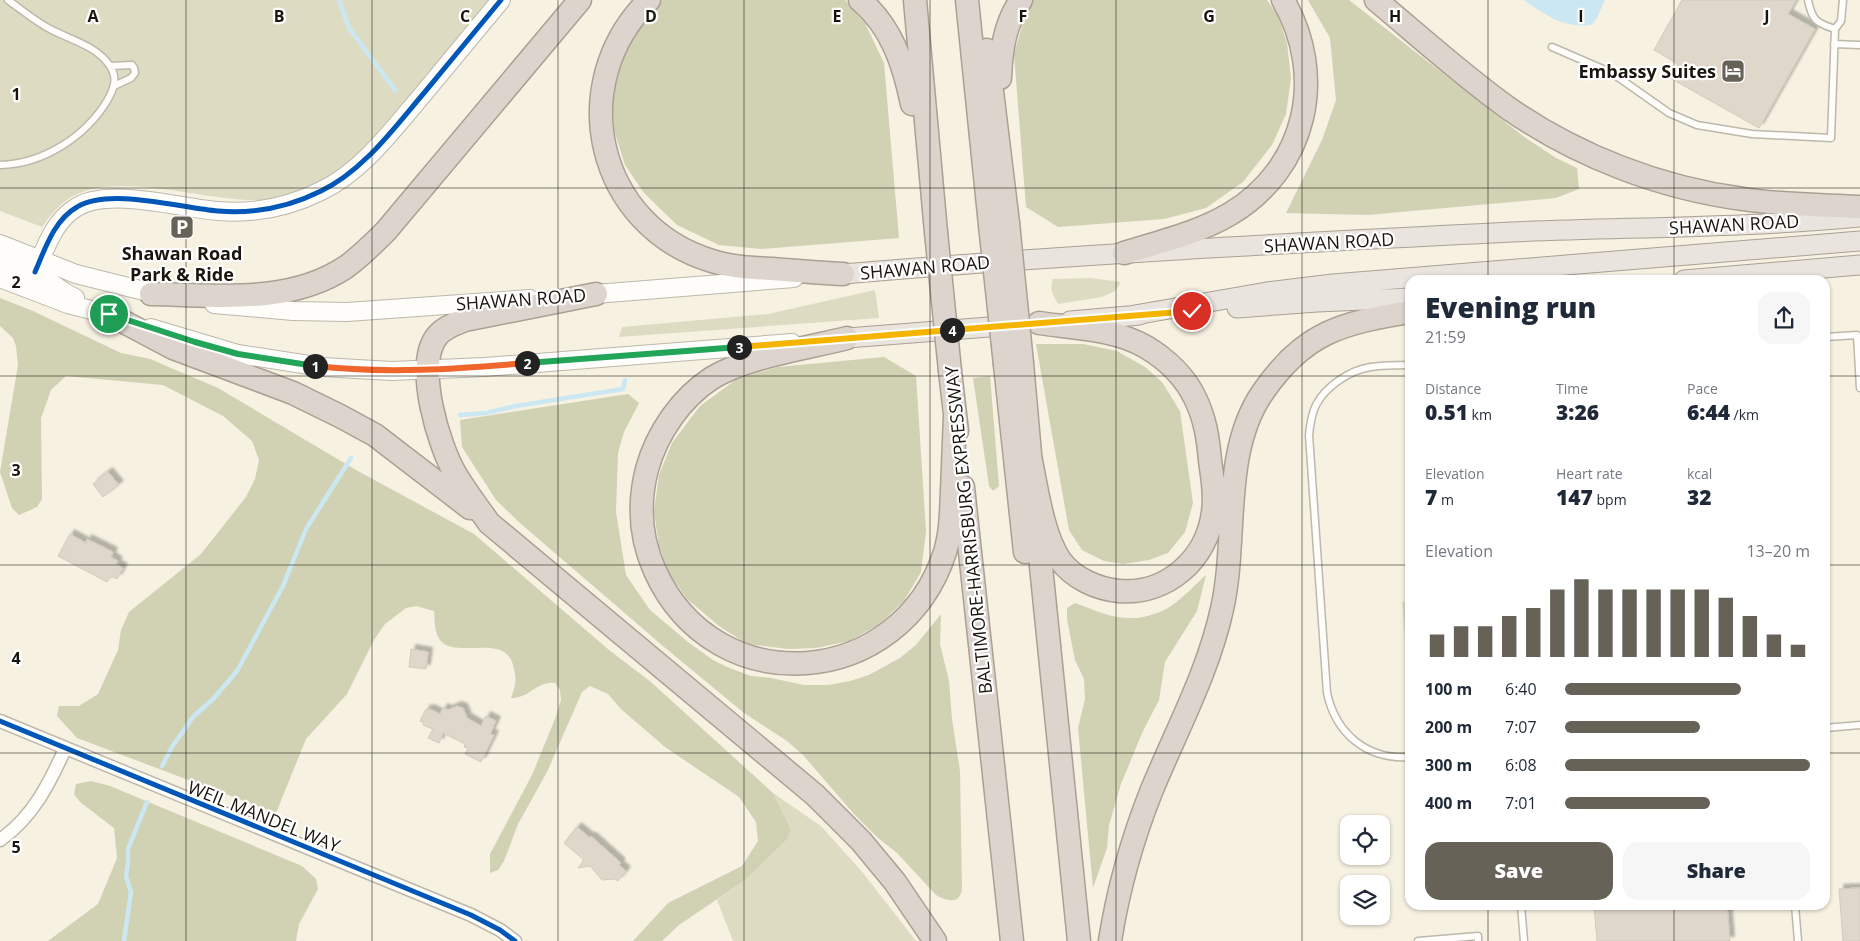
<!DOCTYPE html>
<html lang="en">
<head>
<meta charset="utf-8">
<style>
	:root { --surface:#fff; --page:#f6f6f7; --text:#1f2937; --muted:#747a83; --accent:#666257 }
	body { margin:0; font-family:"Open Sans",sans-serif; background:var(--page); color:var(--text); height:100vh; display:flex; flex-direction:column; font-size:19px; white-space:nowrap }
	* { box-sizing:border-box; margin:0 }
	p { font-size:16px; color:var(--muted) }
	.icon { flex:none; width:28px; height:28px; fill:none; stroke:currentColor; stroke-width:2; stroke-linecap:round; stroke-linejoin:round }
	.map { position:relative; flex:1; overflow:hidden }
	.drawer { position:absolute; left:1405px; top:275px; width:425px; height:635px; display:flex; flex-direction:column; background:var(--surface); border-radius:15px; box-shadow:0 1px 4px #0004 }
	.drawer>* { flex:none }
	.buttons { position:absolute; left:1340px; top:815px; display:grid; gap:10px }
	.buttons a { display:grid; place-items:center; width:50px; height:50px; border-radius:10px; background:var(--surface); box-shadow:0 1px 4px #0004; font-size:25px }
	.pin { position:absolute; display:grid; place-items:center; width:42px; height:42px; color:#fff; margin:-21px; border:2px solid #fff; border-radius:50%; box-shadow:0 1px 5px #0007 }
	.km { position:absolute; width:25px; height:25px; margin:-12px; border-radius:50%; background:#222; color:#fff; font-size:14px; line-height:25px; text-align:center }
	.round { display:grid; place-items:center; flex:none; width:52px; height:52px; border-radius:15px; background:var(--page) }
	.overview { display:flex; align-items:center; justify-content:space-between; height:85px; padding:0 20px }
	h1 { font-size:28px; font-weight:800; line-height:38px }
	.metrics { display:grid; grid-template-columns:repeat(3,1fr); gap:8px; height:85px; padding:5px 20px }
	.metrics div { display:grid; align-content:center }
	.metrics b { font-size:21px; font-weight:800 }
	.metrics small { font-size:14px; font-weight:400 }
	.metrics p { font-size:14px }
	.chart { height:140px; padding:10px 20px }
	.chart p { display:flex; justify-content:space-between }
	.chart svg { width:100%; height:90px; margin-top:5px; stroke:var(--accent); stroke-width:6 }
	.action { display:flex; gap:10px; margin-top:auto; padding:10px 20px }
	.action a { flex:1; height:58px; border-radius:15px; background:var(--accent); color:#fff; font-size:20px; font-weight:800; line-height:58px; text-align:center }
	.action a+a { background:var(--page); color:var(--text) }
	ul { padding:0 20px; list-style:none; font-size:16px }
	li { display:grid; grid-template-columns:80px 60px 1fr; align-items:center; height:38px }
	li i { height:12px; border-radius:6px; background:var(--accent) }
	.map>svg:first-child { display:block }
	.green { fill:#dddcc3 }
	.forest { fill:#d1d1b3 }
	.water { fill:#cbe8f2 }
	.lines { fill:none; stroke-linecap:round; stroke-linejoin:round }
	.stream { stroke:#cbe8f2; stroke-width:4.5 }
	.building { fill:#e0d7cb; stroke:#d2cac0; filter:url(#shadow) }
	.lane-casing { stroke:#bcb8ac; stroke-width:9 }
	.street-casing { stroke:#bcb8ac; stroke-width:15 }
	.secondary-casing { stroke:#bcb8ac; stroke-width:20 }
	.primary-casing { stroke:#aba094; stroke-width:21 }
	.highway-casing { stroke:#aba094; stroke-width:25 }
	.lane { stroke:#fefdfa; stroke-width:6 }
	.street { stroke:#fefdfa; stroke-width:12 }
	.secondary { stroke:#fefdfa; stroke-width:18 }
	.primary { stroke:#eae4df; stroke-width:19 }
	.highway { stroke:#dcd4cd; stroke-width:22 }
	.highway-bridge-casing { stroke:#aba094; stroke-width:25; stroke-linecap:butt }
	.highway-bridge { stroke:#dcd4cd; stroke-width:22 }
	.cycleway-casing { stroke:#fff; stroke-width:8 }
	.cycleway { stroke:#0057b8; stroke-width:5 }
	.split-1-casing { stroke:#fff; stroke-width:10 }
	.split-2-casing { stroke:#fff; stroke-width:10 }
	.split-3-casing { stroke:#fff; stroke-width:10 }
	.split-4-casing { stroke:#fff; stroke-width:10 }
	.split-5-casing { stroke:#fff; stroke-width:10 }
	.split-1 { stroke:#22a559; stroke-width:6 }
	.split-2 { stroke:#f0652b; stroke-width:6 }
	.split-3 { stroke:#22a559; stroke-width:6 }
	.split-4 { stroke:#f5b400; stroke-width:6 }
	.split-5 { stroke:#f5b400; stroke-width:6 }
	.grid { fill:none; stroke:#19150c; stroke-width:1; stroke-opacity:0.55 }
	.labels { text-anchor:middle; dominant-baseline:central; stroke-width:4.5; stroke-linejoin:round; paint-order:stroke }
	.poi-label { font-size:18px; font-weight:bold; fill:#19150c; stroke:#fff; text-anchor:end }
	.street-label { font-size:18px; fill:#19150c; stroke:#fff }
	.grid-label { font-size:16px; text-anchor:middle; font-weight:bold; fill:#19150c; stroke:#fff; stroke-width:4.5; stroke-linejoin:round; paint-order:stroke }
</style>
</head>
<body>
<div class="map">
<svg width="1860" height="941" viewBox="0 0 1860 941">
	<defs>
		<filter id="shadow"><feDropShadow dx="4.5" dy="-4.5" stdDeviation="1" flood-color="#0004"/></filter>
	</defs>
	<rect width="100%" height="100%" fill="#f6f1e1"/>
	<path class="green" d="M0,0H491C454,45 418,90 379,133C362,151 343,174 319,184C305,190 289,197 273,199C214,207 119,166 68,199C57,207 50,216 42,227L0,211Z
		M1091,278L1121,282L1115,291L1102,297L1058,304C1053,295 1049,289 1053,279Z
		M875,290L879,318L619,337L622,327L768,314Z
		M1402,602H1410V680H1408Z
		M773,793L821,826L863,873L916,941H733L717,900L744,881L791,829Z"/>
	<path class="forest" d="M662,0H845L865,23L884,63L899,238L761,249L719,245L677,225L644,193L625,165L614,130L612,95L617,67L631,38Z
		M1033,0H1267L1278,16L1287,43L1291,78L1286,114L1272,145L1243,182L1206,208L1164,219L1058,227L1026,207L1014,54L1026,12Z
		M1308,0H1349L1523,136L1556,158L1577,168L1579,189L1556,198L1367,215L1286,213L1322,140L1336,100L1330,38Z
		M0,298L33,311L121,353L150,359L218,388L356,470L474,534L609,650L651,682L773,793L791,829L787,839L744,881L679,925L662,941H633L668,903L742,866L758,841L756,822L739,797L665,747L621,709L608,694L590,686L582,692L547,772L518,824L504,861L498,870L490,873V854L532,775L555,719L561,700L560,690L555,683C536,681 529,699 511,698C516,683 517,681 513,665C505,633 457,659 441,641C434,634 435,621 434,611L416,606L406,608L385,624L374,640L347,694L306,739L276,813L77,738L57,716L59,706H79L98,694L118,650L121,630L129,612L201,554L246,497L255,479L259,460L252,441L223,416L163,385L66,376L51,390L41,418L42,499L37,507L19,515L12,508L0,472L18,365L16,346L13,338L0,326Z
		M1036,344H1083L1117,351L1145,367L1162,382L1180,411L1193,503L1185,532L1168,553L1149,560L1123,564L1104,561L1082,550L1069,530Z
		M884,357L916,376L926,531L921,572L904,601L880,624L849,641L816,648L788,649L747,644L719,626L687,599L669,573L659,546L654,511L659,475L672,443L700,406L737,379L778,367Z
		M990,376L999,486L993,491L989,486L973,378Z
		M628,394L639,403L624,432L618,453L616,512L626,575L650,610L688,642L713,660L727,667L751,676L771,678L804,685H829L850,681L869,675L900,658L916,645L941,614L940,644L949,681L952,719L960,771L962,889C960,905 946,901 936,895L897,853L878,838L854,814L803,755L787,741L744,713L663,646L520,523L496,500L462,447L460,420Z
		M1206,575L1197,611L1165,662L1159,700L1143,731L1121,784L1109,825L1107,848L1093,888L1078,728L1085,699L1084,679L1075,660L1067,619V608L1075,603C1104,614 1127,625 1157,613C1162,611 1167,609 1171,606C1184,597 1195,585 1206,575Z
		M91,781L110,786L302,866L316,879L318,889L299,924L296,941H48L98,904L117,858L114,828L80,802L74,794L76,784Z"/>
	<path class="water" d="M1524,0H1605L1597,18L1591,25C1563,28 1545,15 1524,0Z"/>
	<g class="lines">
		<path class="stream" d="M339,0L349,28L395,90
			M460,415L486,413L516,406L623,389L625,380
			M162,766L172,747L193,717L214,698L237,671L283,586L306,529L351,458
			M124,941L131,892L126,876L128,863V849L147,802"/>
	</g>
	<path class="building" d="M1682,0H1796L1788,14L1815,29L1759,128L1670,78L1678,64L1654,50Z
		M108,472L119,485L103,497L93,484Z
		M70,534L86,543L87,539L113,552L111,557L118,561L116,564L123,568L117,579L111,576L107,582L58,556Z
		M411,649L428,652L426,669L409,667Z
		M457,706L463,708L467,718L481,726L486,716L496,721L490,734L494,735L481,762L465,754L468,748L464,747L465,744L443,733L439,743L428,738L433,729L423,725L424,723L420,721L426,709L429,710L430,709L440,714L443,708L448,710Z
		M577,827L589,837H592L621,863L619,865L626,871L618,881L615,879L602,880L590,866L578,868L584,860L564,843Z
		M1860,888V941H1843L1839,889Z
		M1594,905H1727L1730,941H1597Z"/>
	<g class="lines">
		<g class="lane-casing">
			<path id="lane" d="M1808,0C1812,20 1816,23 1835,29L1841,21L1843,0
				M1834,44L1860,45
				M1552,47L1612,73L1669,113L1697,125L1752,134L1831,138L1835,29
				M110,66L132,65L134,68L135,73L131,78L114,86
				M0,165C43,164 85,137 107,101C114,89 118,78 110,66C97,46 71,40 52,30C36,22 22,10 8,0
				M1825,337L1857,335L1860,388
				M1410,365C1397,365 1384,365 1371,367C1350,370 1326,386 1316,405C1311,415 1310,425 1309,435L1327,693C1336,734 1367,760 1410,757
				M1825,728L1860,725
				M1521,905L1524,941
				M1795,905L1798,941
				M1418,941L1478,936V941"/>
		</g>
		<g class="street-casing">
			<path id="street" d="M0,721L471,915L500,930L515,941
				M0,840C33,817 49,784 65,749"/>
		</g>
		<g class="secondary-casing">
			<path id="secondary" d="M0,244L76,274L164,296
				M0,261L35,272L64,292L75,298
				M35,272C45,249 54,220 77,207C109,187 181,208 218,211C254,214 289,207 321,191C363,171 394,128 424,93C450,62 475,31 501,0
				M0,278L68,304L122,318
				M583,295L794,278
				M214,304L293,311L347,312L530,299
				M151,328L238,354L322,367L392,371L485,367L792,343"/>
		</g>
		<g class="primary-casing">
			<path id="primary" d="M843,274C1066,255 1289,243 1512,232C1628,227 1745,228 1860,217
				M1684,280L1860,265
				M1237,308L1317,302L1410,298
				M1129,316L1267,292L1333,284L1860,241
				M1070,321L1140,315
				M847,338L1015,325"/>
		</g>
		<g class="highway-casing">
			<path id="highway" d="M649,0C564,84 596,226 712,261C731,267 752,268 772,269C796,271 820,273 843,274
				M860,0C892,27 904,65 912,104
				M915,0L936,232
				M967,0L990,225
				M1376,0C1419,36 1462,75 1508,108C1577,156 1660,188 1743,199C1781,205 1821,205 1860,207
				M987,50L1008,223
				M1000,78C1001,50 1005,23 1021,0
				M1124,253C1159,242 1198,233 1230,214C1307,168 1327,76 1283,0
				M151,294C216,295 289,305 346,267C361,256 373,244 386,231L580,0
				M596,294L465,320C455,324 445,327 438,335C413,363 439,447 456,475C466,492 478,507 489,523L815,795L861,841L895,882L935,941
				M109,314L173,348L293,393L340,416L375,435L470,508
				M847,338C808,348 746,357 712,378C681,398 657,433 647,469C638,504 640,538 655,571C716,705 901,689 945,552C951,532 951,512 952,491C953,466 954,441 955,416
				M1022,363L1031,465
				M1005,365L1025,552
				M950,371L957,431
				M1029,451C1036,483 1042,534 1060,560C1073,578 1097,589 1119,591C1167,595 1207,559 1213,512C1216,495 1212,477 1210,460C1208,438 1205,418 1195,398C1185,377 1166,359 1146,347C1115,329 1074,328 1039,323
				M963,487L1012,941
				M1037,527L1079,941
				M1110,941C1118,890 1132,840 1151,792C1176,731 1208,673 1222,609C1238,539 1221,452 1263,392C1304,332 1342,323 1410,312"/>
		</g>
		<use href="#lane" class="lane"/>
		<use href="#street" class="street"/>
		<use href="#secondary" class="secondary"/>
		<use href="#primary" class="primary"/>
		<use href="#highway" class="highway"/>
		<g class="highway-bridge-casing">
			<path id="highway-bridge" d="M1008,223L1022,363
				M990,225L1005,365
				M936,232L950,371"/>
		</g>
		<use href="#highway-bridge" class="highway-bridge"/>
		<g class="cycleway-casing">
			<path id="cycleway" d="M35,272C45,249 54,220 77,207C109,187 181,208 218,211C254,214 289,207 321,191C363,171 394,128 424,93C450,62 475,31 501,0
				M0,721L471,915L500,930L515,941"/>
		</g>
		<use href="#cycleway" class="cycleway"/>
	</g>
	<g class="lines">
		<g class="split-1-casing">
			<path id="split-1" d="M109,314L195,342L238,354L315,366"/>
		</g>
		<g class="split-2-casing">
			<path id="split-2" d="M315,366C386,374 456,369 527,363"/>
		</g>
		<g class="split-3-casing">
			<path id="split-3" d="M527,363L739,347"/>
		</g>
		<g class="split-4-casing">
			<path id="split-4" d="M739,347L952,330"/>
		</g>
		<g class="split-5-casing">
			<path id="split-5" d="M952,330L1192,311"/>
		</g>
		<use href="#split-1" class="split-1"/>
		<use href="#split-2" class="split-2"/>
		<use href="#split-3" class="split-3"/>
		<use href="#split-4" class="split-4"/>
		<use href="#split-5" class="split-5"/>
	</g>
	<path class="grid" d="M186,0V941M372,0V941M558,0V941M744,0V941M930,0V941M1116,0V941M1302,0V941M1488,0V280M1674,0V280M0,188H1860M0,376H1410M1825,376H1860M0,565H1410M1825,565H1860M0,753H1410M1825,753H1860M1488,905V941M1674,905V941"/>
	<defs>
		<g id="hotel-square" transform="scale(1.25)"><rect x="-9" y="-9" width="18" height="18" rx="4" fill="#666257" stroke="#fff"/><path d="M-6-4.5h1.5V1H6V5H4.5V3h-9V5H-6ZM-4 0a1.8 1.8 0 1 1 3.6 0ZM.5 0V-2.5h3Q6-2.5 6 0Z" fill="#fff"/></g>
		<g id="parking-square" transform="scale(1.25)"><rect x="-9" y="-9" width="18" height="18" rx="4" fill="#666257" stroke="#fff"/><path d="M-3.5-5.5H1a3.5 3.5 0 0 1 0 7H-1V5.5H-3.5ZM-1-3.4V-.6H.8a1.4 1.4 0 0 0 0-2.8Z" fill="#fff"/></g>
	</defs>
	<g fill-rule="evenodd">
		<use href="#hotel-square" x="1733" y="71"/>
		<use href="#parking-square" x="182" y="227"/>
	</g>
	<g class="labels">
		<g class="poi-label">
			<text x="1716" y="71">Embassy Suites</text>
			<text x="182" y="253" text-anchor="middle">Shawan Road<tspan x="182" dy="21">Park &amp; Ride</tspan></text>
		</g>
		<g class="street-label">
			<text transform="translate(1734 224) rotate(-3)">SHAWAN ROAD</text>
			<text transform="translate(1329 242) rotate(-3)">SHAWAN ROAD</text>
			<text transform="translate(925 267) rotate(-5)">SHAWAN ROAD</text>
			<text transform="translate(521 299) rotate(-4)">SHAWAN ROAD</text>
			<text transform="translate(968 530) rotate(-96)">BALTIMORE-HARRISBURG EXPRESSWAY</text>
			<text transform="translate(264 816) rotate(22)">WEIL MANDEL WAY</text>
		</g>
	</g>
	<g class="grid-label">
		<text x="93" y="22">A</text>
		<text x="279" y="22">B</text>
		<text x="465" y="22">C</text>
		<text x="651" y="22">D</text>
		<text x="837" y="22">E</text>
		<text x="1023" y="22">F</text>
		<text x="1209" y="22">G</text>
		<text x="1395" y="22">H</text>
		<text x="1581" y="22">I</text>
		<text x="1767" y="22">J</text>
		<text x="16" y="100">1</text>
		<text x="16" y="288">2</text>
		<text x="16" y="476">3</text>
		<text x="16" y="664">4</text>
		<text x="16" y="853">5</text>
	</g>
</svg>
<div class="buttons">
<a><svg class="icon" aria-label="locate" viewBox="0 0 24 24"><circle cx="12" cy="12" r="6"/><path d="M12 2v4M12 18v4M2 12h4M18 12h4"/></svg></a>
<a><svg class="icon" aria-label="layers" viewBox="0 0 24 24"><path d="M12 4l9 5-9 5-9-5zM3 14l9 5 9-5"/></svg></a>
</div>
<div class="pin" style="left:109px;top:314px;background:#1e9e55"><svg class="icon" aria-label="arrive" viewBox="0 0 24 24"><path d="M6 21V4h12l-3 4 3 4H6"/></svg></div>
<div class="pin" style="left:1192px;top:311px;background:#d93025"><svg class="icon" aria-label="check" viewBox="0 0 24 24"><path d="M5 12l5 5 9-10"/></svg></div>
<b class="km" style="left:315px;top:366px">1</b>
<b class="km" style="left:527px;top:363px">2</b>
<b class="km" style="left:739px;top:347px">3</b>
<b class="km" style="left:952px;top:330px">4</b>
<section class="drawer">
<div class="overview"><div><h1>Evening run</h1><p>21:59</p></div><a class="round"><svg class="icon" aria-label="share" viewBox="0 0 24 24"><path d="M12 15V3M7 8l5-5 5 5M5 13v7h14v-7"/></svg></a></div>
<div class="metrics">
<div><p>Distance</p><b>0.51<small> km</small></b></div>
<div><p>Time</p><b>3:26</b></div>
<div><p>Pace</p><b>6:44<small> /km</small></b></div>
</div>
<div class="metrics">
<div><p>Elevation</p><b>7<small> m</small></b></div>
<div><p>Heart rate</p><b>147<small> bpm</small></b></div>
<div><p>kcal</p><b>32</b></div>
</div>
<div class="chart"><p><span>Elevation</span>13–20 m</p>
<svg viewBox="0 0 160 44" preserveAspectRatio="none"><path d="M5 44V33M15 44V29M25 44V29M35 44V24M45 44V20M55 44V11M65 44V6M75 44V11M85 44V11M95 44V11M105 44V11M115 44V11M125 44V15M135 44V24M145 44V33M155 44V38"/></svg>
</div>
<ul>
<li><b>100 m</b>6:40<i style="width:72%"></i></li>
<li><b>200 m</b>7:07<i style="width:55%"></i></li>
<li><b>300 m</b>6:08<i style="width:100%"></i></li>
<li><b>400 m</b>7:01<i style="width:59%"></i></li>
</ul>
<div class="action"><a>Save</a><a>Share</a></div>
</section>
</div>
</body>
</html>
